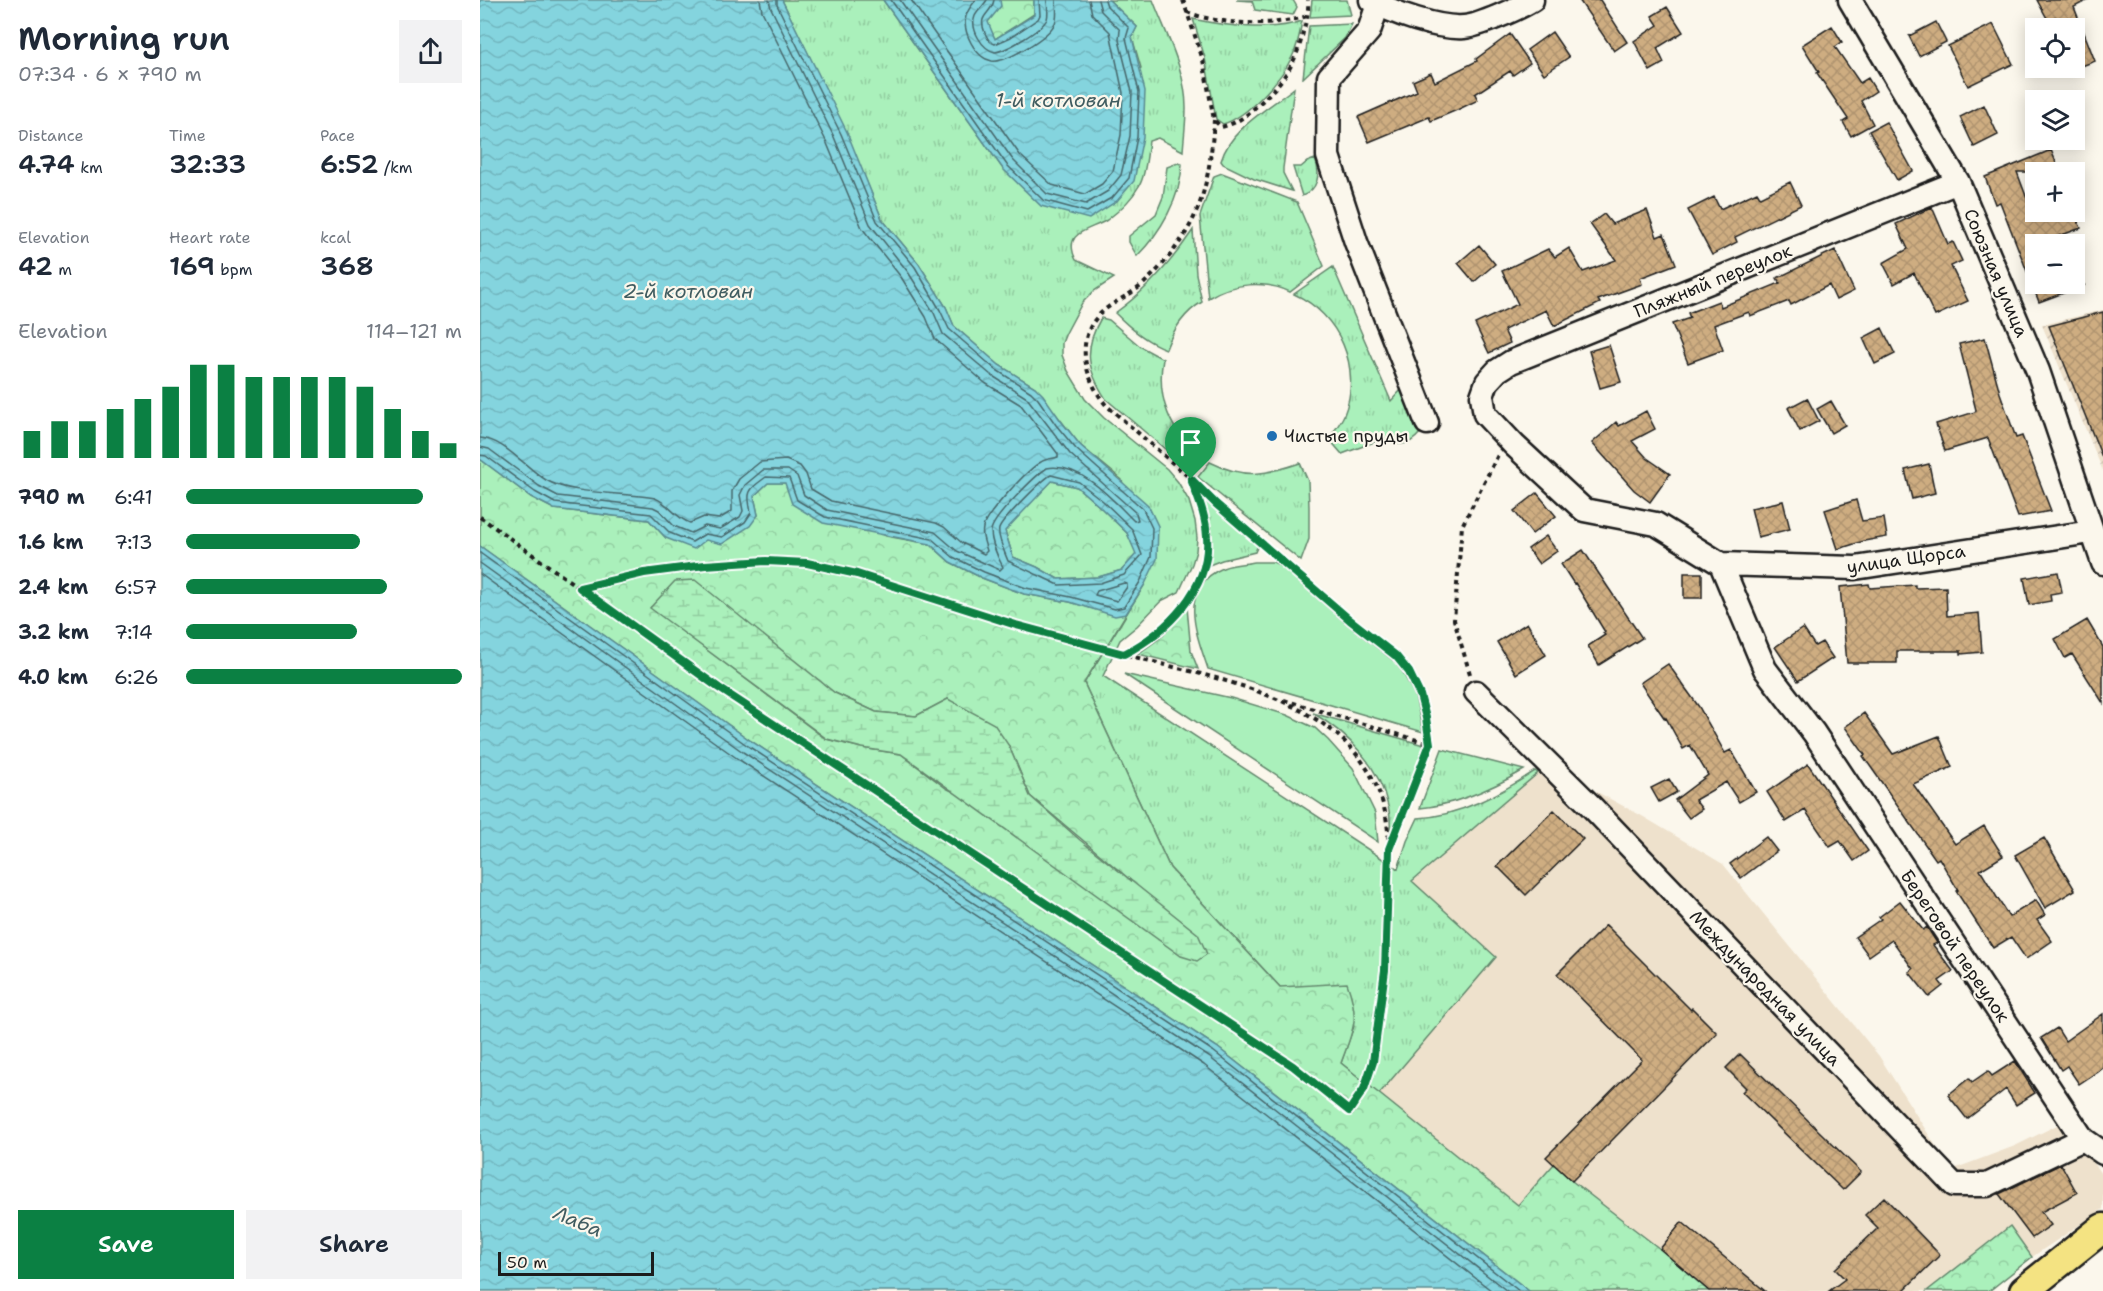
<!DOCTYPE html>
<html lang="en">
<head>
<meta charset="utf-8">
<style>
	:root { --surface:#fff; --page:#f2f2f3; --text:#1f2937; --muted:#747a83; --accent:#0b8043 }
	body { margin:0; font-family:"Shantell Sans",sans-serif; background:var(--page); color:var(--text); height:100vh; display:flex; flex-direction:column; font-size:22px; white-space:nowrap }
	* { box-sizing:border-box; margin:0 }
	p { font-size:20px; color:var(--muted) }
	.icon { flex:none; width:33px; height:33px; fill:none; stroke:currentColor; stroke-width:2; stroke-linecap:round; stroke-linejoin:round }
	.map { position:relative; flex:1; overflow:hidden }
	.details { display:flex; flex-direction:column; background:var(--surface); width:480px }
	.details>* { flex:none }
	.fabs { position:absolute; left:1545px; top:18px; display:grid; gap:12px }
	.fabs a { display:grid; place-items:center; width:60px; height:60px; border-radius:0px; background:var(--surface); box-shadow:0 3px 15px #0003; font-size:30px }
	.scale { position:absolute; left:18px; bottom:15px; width:156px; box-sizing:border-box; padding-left:6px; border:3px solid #1c1c1c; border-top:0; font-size:16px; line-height:21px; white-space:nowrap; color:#1c1c1c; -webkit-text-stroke:4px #fbf7ec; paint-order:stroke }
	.pin { position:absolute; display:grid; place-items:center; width:51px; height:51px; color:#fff; margin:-62px -26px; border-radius:50% 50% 50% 0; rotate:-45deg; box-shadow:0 0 6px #0007 }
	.pin .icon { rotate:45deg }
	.round { display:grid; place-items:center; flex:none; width:63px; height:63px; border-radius:0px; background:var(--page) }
	.overview { display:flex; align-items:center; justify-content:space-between; height:102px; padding:0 18px }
	h1 { font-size:33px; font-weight:600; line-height:45px }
	.metrics { display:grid; grid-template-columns:repeat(3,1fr); gap:9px; height:102px; padding:6px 18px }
	.metrics div { display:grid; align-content:center }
	.metrics b { font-size:26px; font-weight:600 }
	.metrics small { font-size:16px; font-weight:400 }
	.metrics p { font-size:16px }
	.chart { height:168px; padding:12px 18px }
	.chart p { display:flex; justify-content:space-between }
	.chart svg { width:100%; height:108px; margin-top:6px; stroke:var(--accent); stroke-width:6 }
	.cta { display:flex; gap:12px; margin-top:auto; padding:12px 18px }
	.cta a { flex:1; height:69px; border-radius:0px; background:var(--accent); color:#fff; font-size:24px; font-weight:600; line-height:69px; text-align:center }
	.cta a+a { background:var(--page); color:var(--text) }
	ul { padding:0 18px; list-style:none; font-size:20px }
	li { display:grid; grid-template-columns:96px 72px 1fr; align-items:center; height:45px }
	li i { height:15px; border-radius:8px; background:var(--accent) }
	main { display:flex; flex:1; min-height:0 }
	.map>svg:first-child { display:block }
	.built { fill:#eee1cc }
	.industrial { fill:url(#industrial-furrows) }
	.grass { fill:url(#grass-tufts); stroke:#63866c; stroke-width:1.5 }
	.forest { fill:url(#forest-crowns); stroke:#63866c; stroke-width:1.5; fill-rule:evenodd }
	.wetland { fill:url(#wetland-marsh); stroke:#63866c; stroke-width:1.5 }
	.garden { fill:#aaf0bb; stroke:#63866c; stroke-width:1.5 }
	.water { fill:url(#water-waves); stroke:#5a8a90; stroke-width:1.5; fill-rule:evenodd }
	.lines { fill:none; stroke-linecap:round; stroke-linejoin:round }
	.shore { stroke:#46666a; stroke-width:1.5 }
	.building { fill:url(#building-cross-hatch); stroke:#1c1c1c; stroke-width:1.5 }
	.minor-casing { stroke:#1c1c1c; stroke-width:27 }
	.major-casing { stroke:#1c1c1c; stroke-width:33 }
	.path { stroke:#1c1c1c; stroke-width:4; stroke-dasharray:4.5 4.5; stroke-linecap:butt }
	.minor { stroke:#fbf7ec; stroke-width:22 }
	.major { stroke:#f4e382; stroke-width:28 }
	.route-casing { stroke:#fff; stroke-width:12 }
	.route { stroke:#0b8043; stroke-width:8 }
	.poi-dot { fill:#1f6fb2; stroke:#fbf7ec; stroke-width:2 }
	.labels { text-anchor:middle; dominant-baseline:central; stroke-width:4.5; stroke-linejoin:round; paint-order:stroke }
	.street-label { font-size:18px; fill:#1c1c1c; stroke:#fbf7ec }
	.poi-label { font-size:18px; fill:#1c1c1c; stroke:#fbf7ec; text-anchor:start }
	.water-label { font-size:20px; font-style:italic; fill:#405c60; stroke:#fbf7ec }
</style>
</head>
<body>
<main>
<section class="details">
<div class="overview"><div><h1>Morning run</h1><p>07:34 · 6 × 790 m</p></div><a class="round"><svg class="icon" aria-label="share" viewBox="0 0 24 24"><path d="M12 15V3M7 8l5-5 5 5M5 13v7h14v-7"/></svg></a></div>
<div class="metrics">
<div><p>Distance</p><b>4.74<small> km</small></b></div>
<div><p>Time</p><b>32:33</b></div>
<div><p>Pace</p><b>6:52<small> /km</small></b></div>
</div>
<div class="metrics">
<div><p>Elevation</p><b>42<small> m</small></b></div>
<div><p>Heart rate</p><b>169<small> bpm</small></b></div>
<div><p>kcal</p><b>368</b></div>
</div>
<div class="chart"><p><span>Elevation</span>114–121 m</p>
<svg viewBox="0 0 160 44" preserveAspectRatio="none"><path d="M5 44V33M15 44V29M25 44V29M35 44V24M45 44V20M55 44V15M65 44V6M75 44V6M85 44V11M95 44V11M105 44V11M115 44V11M125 44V15M135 44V24M145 44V33M155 44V38"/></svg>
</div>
<ul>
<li><b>790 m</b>6:41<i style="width:86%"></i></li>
<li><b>1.6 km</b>7:13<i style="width:63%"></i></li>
<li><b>2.4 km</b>6:57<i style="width:73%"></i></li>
<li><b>3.2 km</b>7:14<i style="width:62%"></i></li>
<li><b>4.0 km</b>6:26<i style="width:100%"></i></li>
</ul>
<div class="cta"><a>Save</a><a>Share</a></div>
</section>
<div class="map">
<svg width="1623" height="1291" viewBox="0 0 1623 1291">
	<defs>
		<pattern id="industrial-furrows" width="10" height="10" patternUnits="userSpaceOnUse" patternTransform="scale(1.5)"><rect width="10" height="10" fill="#eee1cc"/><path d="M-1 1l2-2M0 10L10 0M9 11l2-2" fill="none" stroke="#ccc0af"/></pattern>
		<pattern id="grass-tufts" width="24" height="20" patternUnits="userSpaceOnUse" patternTransform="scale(1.5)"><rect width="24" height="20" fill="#aaf0bb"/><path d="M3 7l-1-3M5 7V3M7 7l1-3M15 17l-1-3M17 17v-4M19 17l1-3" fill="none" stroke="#92cda0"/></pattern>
		<pattern id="forest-crowns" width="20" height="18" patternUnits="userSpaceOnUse" patternTransform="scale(1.5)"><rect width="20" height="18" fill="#aaf0bb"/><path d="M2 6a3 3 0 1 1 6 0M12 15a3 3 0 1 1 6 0" fill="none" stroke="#92cda0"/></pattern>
		<pattern id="wetland-marsh" width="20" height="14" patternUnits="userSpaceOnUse" patternTransform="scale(1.5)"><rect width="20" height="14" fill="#aaf0bb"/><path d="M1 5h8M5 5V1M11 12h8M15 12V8" fill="none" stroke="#92cda0"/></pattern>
		<pattern id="water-waves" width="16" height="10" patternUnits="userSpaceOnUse" patternTransform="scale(1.5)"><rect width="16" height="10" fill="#84d4de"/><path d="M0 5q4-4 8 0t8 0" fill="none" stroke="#71b5be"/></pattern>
		<pattern id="building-cross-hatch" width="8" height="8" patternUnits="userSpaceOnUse" patternTransform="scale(1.5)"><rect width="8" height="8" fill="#cead81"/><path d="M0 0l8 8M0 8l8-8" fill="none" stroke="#b0946f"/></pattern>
	</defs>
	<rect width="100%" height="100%" fill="#fbf7ec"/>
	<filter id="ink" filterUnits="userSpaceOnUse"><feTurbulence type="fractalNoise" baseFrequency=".0167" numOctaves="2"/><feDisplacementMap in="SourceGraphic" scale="12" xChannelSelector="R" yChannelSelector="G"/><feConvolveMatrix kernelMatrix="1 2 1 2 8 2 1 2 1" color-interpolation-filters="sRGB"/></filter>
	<g filter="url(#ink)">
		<path class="built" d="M1072,761L1087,776L1162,816L1243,864L1399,1056L1471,1170L1535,1146L1583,1122L1623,1175V1209L1552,1257L1530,1226L1447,1291H1229L1180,1249L1092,1181L1074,1165L1038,1205L899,1094L1015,957L932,882Z"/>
		<path class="industrial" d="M1623,310V471L1562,325Z"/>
		<path class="grass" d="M302,0H403L523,169L661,68L652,37L657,27L629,0H673C686,34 706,71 706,108C706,122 704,137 703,151L678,138L669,141C667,154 666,175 659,186C652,199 639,211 627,220C609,231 582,231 596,260L634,278L614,291L602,303L586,333L582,343V355L588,371L605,399L624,418L687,469L698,482L709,501L715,521L717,538L716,551L712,564L699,592L681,601L657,626L640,640L623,676L918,869L927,841L938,818C980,816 1021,793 1055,771L1058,773L932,881L1016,957L899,1094L861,1063L874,1026L800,987L690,868L604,683L665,584L642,480L600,445L555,387L519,365L474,326L466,307L439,264L402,219L366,132Z
			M756,0H813L817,7L813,15L775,10L772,1Z
			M832,0H867L871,15L830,17Z
			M713,19C744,26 792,32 822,21C820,33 818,46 812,57C801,80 767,117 743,124L736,119L725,58Z
			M872,24L865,38L823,78L829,26Z
			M814,88L803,168V173L812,191L774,179L743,164L741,161C750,129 789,108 814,88Z
			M835,159C841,174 838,190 822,196L813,167H821L827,162Z
			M698,163L702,164C701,198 680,233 657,256L649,242V236L676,214L683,197L687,167Z
			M742,173L817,202L844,266L810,292C785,280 751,283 728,298L720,216L734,176Z
			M713,230L716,274L722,302C704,313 693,330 686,349C666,342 650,328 635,313C667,290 691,263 713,230Z
			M853,267L911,401L922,389L940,433C928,448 917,445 902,439L862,454L849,439C853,432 860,424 864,415C883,368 859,314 814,294Z
			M621,318L629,320L661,347L683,359C676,397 690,433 721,456L711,471L626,399C607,370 603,349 621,318Z
			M730,462C764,479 785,475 820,463L828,481L829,507V539L821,561L718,477Z
			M717,488L725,500L778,545L775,552L742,560L729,565C734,531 730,519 717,488Z
			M833,713L947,746L911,839C910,828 911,816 908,806C899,765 868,734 833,713Z
			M962,749L1044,770C1013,788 976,805 940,808Z"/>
		<path class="forest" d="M520,0H554V14L515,39L507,22L520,6Z
			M0,459L51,497L74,509L169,520L186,538L226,539L278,515L274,496L288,483H306L406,536L450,544L470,562L502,578L544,594L590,602L635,615L646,614L604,683L690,868L800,987L867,983C880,1020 874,1027 861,1063L1038,1205L1074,1164L1092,1181L1180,1249L1229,1291H1049L737,1047L271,741L0,546ZM170,607L396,712L436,716L468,699L529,746L550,796L654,883L466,788L421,754L382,748L346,739Z
			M572,481L597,487L619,506L647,533L657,554L642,570L619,577L578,579L557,567L533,557L525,531L537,516Z
			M707,607L711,651L718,669L658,654L680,638Z
			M1530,1226L1552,1257L1509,1291H1447Z"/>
		<path class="wetland" d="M215,580L355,693L396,712L436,716L468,699L514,724L529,746L550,796L600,840L718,934L727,954L717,961L701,956L421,754L382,748L347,739L170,608L195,581Z"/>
		<path class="garden" d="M775,562H793L802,566L865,622L914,661L922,671L935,695L943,732L728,669C716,633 697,588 743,568C753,564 765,564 775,562Z
			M644,674L751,698L807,715L835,728L848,740L873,768L895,813L898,842Z"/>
		<path class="water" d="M0,0H302L367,132L402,219L439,264L466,307L474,326L519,365L555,387L563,395L581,421L600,445L668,505L678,526L677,559L665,584L646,614L635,616L590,602L544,594L502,578L470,562L450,544L343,523L312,504L305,483H288L274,496L278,515L270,526L242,544L226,540L214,549L186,538L169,520L74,509L51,497L0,459ZM572,481L597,487L619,506L647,533L656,554L642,570L618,577L578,579L557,567L533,557L525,531Z
			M403,0H520L521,6L508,22L515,39L554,15V0H629L657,27L652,37L665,91L663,137L654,181L637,201L609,219L561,206L523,169Z
			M0,546L271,741L737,1047L1049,1291H0Z"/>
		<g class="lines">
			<path class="shore" d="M411,0L527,165L563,200L607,212L633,197L649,178L657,137L659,92L646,38L649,28L627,6L625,0
				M420,0L533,160L567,194L606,204L628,191L641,175L650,136L652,92L639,40L640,30L621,11L618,0
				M431,0L540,155L572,185L605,194L622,184L633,171L641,135L643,93L630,32L612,14L609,0
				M496,0C492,5 488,9 486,16C482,31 495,58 512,61C526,63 569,37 575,23C578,16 576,8 576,0
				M507,0C504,5 498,10 495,16C490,29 502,49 515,52C526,51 562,30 567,19C569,13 567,6 567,0
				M514,0C511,16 497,13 505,33C508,39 509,42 515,44L531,37L558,19L560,15L559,0
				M0,438C24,439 46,468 66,480C91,495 144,492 175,498C190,504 194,517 210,523L224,517L239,519L252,511V491L259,479L280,462L306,460L320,466L326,474L331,489L351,501L456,523L464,527L482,543L504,554L507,551C505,543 501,536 503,528C505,515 549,468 561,462C566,458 573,459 578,457V454L541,405L505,383L455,339L446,317L421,277L382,228L346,141L282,11L280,0
				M0,447L9,449L59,486L78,496L173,507L179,510L194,526L211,533L225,526L240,529L260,517L263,511L260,495L265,485L283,470H308L317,476L324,495L347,510L455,532L477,551L520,570L523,567C518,558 511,542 511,531C512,518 556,475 567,468C600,462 633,500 654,521L658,520L656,513L590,454L547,398L511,375L463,334L454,313L428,272L390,224L354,137L291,8L289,0
				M0,455L6,456L55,492L75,503L171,514L190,533L212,542L225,534L242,537L265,522L271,513C267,491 267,491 286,477L309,478L317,500L345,517L452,539L473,557L504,572L546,588L591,597L635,609L644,607L660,582L671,557L672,528L663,509L596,449L576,425L558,399L551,392L515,369L469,329L460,310L435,267L397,221L361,134L297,5V0
				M571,475L599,482L623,501L652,529L662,555L644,575L620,583L579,585L528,561C525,553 517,537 519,529C522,520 563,479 571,475Z
				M0,553L268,746L733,1051L1039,1291
				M0,563L263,752L729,1057L1027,1291
				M0,574L258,759L724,1065L1012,1291
				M644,583L647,584V587L637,601L615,595L617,591Z"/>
		</g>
		<path class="building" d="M1099,0H1120L1147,42L1134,51Z
			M1557,0H1608L1594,7L1615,61L1594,69V28H1580L1575,17L1568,20Z
			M1187,7L1203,32L1177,48L1184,63L1170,71L1154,41L1178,25L1172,16Z
			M1456,22L1466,42L1439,56L1429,36Z
			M1513,24L1533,64L1488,86L1468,46Z
			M1352,26L1362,42L1355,47L1380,83L1388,78L1396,91L1381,101L1393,124L1371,136L1363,122L1368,119L1337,73L1339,72L1322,45Z
			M1072,32L1089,57L1064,74L1047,50Z
			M1030,34L1050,63L1033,75L1030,71L995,94L998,100L977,110L951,121L949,117L889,142L878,117L937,91L933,81L951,73L955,82L997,61L996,59Z
			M1504,105L1518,135L1494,147L1480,117Z
			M1406,122L1433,171L1417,180L1389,131Z
			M1571,150L1580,172H1537L1552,212H1594L1601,228L1579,236L1580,240L1568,244H1556V284L1605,285L1559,302L1520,202L1515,204L1505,177Z
			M1310,182L1321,205L1255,237L1257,242L1232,255L1208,210L1234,197L1240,209L1277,192L1280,197Z
			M1452,207L1468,244L1473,242L1482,261L1471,266L1488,301L1455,316L1434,273L1414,284L1403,263L1428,249L1416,224Z
			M1167,210L1177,237L1184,234L1196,264L1160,278L1162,284L1118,300L1120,303L1074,326L1066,310L1024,330L1030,343L1009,353L995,324L1038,304L1022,271L1068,249L1075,257L1089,248L1103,272L1136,260L1110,224L1124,214L1132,224Z
			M999,245L1015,264L994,282L978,263Z
			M1355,250L1374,291L1356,300L1349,285L1311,305L1309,301L1270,316L1269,312L1234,325L1243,350L1208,363L1192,324L1210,318L1208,313L1239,301L1241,307L1300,283L1297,278Z
			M1623,312V457H1622L1569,326Z
			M1402,328L1415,354L1395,364L1383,338Z
			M1505,338L1520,393L1536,438L1542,436L1571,511L1538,517L1508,438L1465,451L1456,424L1495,412L1496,410L1479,344Z
			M1129,345L1141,382L1120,388L1109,351Z
			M1327,398L1339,421L1320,431L1308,408Z
			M1351,401L1365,425L1351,433L1337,409Z
			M1166,411L1175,429L1152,441L1167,458L1190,474L1170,502L1154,490L1112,443L1136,422L1139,426Z
			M1449,464L1455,493L1432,499L1425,470Z
			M1057,493L1076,516L1052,534L1034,511Z
			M1376,500L1382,521L1404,518L1407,537L1384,541L1358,549L1345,510Z
			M1303,501L1310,529L1278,537L1271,508Z
			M1066,536L1077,551L1059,564L1048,549Z
			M1103,550L1162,638L1119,665L1108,646L1125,635L1123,633L1125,632L1095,583L1094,584L1081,564Z
			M1578,572L1582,592L1570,594L1571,601L1549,605L1544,578Z
			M1204,573H1222V598H1204Z
			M1389,584L1390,588L1435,585V588L1466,587L1467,616L1499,613L1502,652L1481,654V651H1417V663H1367L1360,587Z
			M1607,620L1623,647V703L1592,654L1585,658L1575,639Z
			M1047,623L1066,655L1036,674L1017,642Z
			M1323,628L1335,646L1342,642L1353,658L1318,681L1295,647Z
			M1188,664L1219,707L1245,753L1251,750L1276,792L1259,802L1246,782L1215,800L1222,809L1209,818L1195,800L1228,775L1210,745L1203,749L1186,718L1185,719L1160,683Z
			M1384,713L1413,754L1459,736L1472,767L1433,784L1475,844L1504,826L1523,856L1500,870L1529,917L1556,900L1565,915L1557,920L1572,941L1546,959L1531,937L1513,948L1476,891L1478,890L1459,858L1456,860L1383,756L1385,755L1365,727Z
			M1328,764L1388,851L1374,861L1360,841L1350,847L1325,810L1306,822L1287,792Z
			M1189,779L1197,792L1179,802L1171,788Z
			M1074,810L1103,839L1046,895L1017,866Z
			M1286,837L1297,851L1261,878L1250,864Z
			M1564,838L1595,890L1565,908L1535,855Z
			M1420,901L1443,930L1447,927L1457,943L1453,945L1473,971L1459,981L1463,986L1449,997L1429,972L1433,969L1412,940L1389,956L1375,937L1401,919L1399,917Z
			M1126,925L1211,1010L1212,1008L1237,1033L1092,1181L1066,1157L1162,1060L1077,974Z
			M1623,1014V1068L1599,1084L1587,1066L1581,1070L1561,1038L1577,1028L1585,1041Z
			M1260,1054L1381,1172L1363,1190L1262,1092L1266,1088L1246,1068Z
			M1535,1061L1555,1093L1536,1105L1526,1089L1487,1119L1468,1095L1489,1078L1492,1082L1508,1071L1512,1076Z
			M1581,1164L1597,1193L1561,1212L1571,1225L1552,1238L1519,1194Z
			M1404,1197L1460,1255L1423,1291H1349L1365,1279L1355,1269L1398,1228L1385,1215Z
			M1202,1222L1285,1291H1229L1180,1249Z"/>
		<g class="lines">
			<g class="minor-casing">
				<path id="minor" d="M891,0C912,13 959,29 984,27C999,26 1039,8 1052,0
					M1370,0L1478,182L1558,371L1623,563
					M898,4L889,31L849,77L848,156L876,242L947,423
					M1478,182L1031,362L1017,371L1007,382L1002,396L1005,414L1034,445L1104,510L1176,524L1241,564L1375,568L1611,532
					M1241,564L1285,669L1334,733L1603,1139L1623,1153
					M996,692L1110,805L1474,1185H1507L1603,1139"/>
			</g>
			<g class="major-casing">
				<path id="major" d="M1544,1291L1623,1228"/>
			</g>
			<path class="path" d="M703,0L723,60L734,120L741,127C756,124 766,116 777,106C801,83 816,66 823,32C826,22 829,11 828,0
				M707,12C738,25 795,27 827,16
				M712,479L736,504L870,620L916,656L929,671L940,695L949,732L950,744L909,848
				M0,517L239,688L813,1066L869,1111C876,1101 883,1092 888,1080C902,1045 904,979 906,941C908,902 914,841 903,804C871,697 736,680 644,654L675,634L693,619L706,602L720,580L726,560L727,538L725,519L711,479L626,405C606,381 593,340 620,314C631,303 648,296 661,286C678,271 693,253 705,234C727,199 731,160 734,120
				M100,588L164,573L225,565L286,561L328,563L377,574L536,625L644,654
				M990,674L974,620L982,526L1018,455
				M804,700L950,744"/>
			<use href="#minor" class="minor"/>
			<use href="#major" class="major"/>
		</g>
	</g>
	<g class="lines" filter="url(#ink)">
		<g class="route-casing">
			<path id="route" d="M711,479L736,504L870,620L916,656L929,672L940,695L946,718L950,744L909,849L905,970L893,1062L884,1089L869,1111L813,1066L239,688L100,588L164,573L225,565L286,561L327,563L377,574L536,625L644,654C687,632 731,588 727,537C726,516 718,498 711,479Z"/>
		</g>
		<use href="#route" class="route"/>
	</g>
	<circle class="poi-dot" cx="792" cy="436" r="6"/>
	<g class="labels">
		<g class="street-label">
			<text transform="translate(1516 273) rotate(67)">Союзная улица</text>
			<text transform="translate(1233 281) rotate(-22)">Пляжный переулок</text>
			<text transform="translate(1426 559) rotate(-8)">улица Щорса</text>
			<text transform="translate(1475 946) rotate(56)">Береговой переулок</text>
			<text transform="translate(1285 988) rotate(46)">Международная улица</text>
		</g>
		<g class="poi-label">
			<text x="804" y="436">Чистые пруды</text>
		</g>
		<g class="water-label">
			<text x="578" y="100">1-й котлован</text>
			<text x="208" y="291">2-й котлован</text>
			<text transform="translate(98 1221) rotate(23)">Лаба</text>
		</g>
	</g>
</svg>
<div class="fabs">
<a><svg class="icon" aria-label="locate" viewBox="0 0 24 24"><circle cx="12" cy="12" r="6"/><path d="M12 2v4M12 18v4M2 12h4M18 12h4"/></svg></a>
<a><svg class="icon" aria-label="layers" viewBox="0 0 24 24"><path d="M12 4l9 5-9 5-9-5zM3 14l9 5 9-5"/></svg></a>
<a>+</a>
<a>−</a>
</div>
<div class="scale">50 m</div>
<div class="pin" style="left:711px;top:479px;background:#1e9e55"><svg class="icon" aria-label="arrive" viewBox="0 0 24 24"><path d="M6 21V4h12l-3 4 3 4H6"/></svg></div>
</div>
</main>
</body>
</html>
